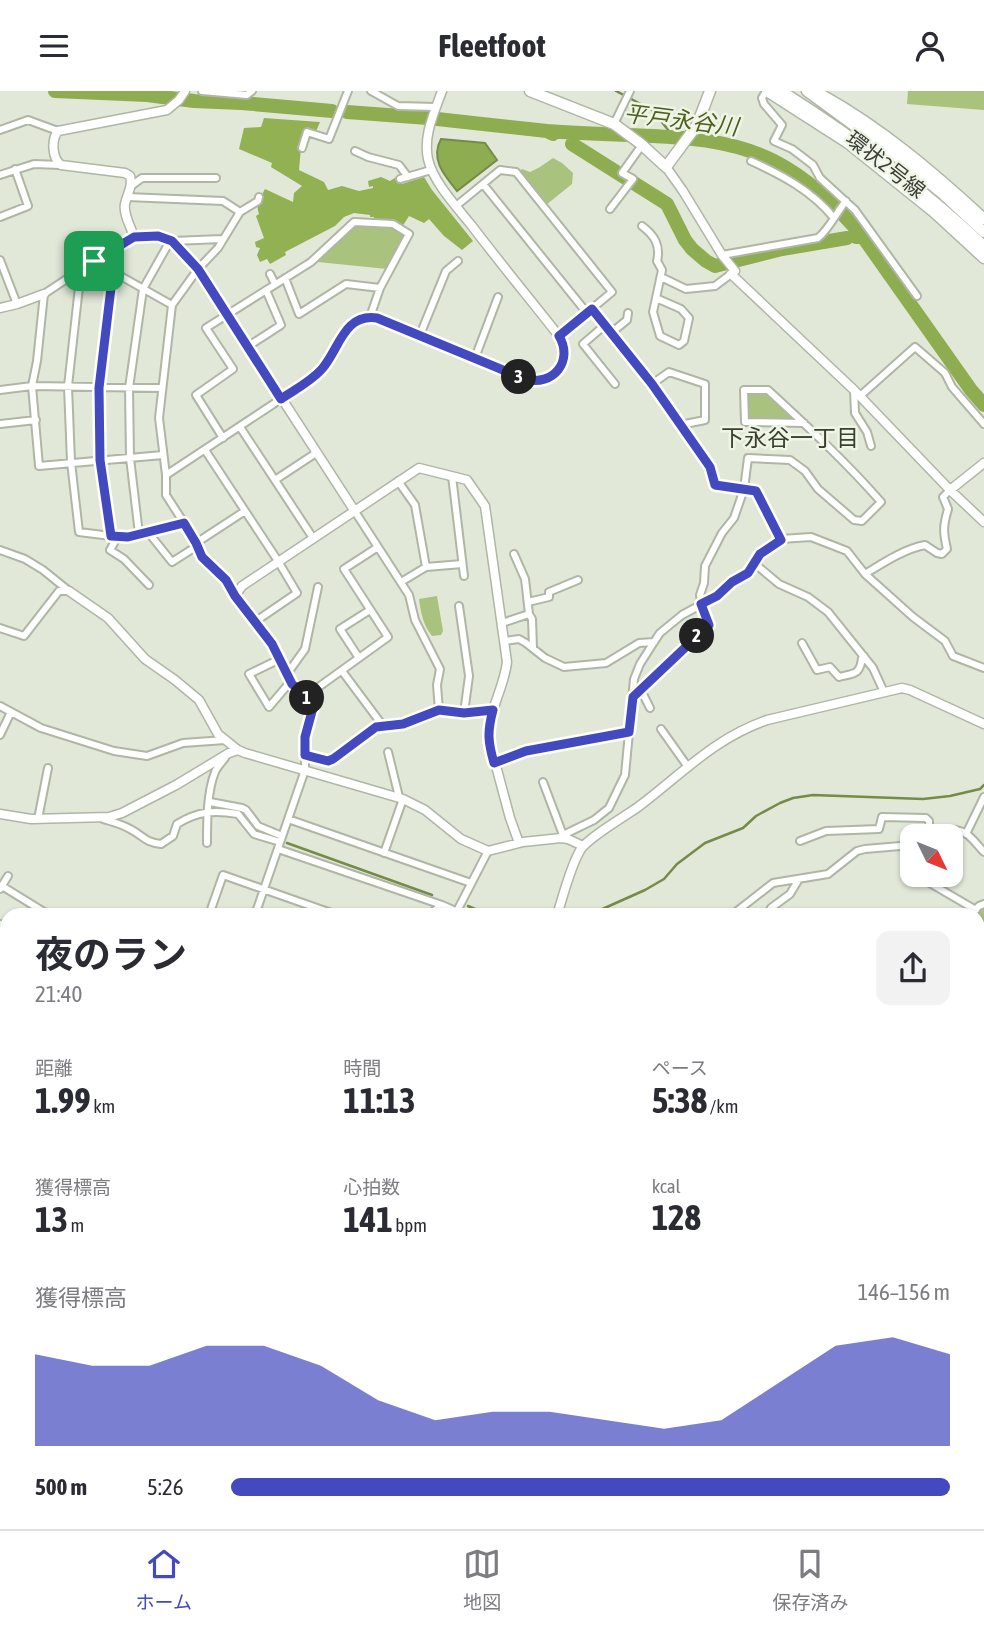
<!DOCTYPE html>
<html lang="ja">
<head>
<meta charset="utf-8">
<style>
	:root { --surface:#fff; --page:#f2f2f3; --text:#2b2b33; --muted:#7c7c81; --line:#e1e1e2; --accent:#4349be }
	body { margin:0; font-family:"Asap Condensed","Noto Sans JP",sans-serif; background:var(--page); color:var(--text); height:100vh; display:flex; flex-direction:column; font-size:26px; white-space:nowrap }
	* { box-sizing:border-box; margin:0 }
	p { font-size:23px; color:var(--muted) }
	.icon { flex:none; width:38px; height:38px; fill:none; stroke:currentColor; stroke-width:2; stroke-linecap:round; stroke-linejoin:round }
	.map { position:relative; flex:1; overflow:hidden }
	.sheet { position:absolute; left:0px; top:817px; width:985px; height:621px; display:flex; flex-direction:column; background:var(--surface); border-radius:21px 21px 0 0; box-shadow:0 2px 5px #0004 }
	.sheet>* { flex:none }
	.needle { width:46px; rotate:133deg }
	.buttons { position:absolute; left:900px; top:733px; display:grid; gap:14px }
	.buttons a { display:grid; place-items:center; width:63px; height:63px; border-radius:14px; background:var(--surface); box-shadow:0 2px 5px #0004; font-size:35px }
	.pin { position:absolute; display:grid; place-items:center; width:60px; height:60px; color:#fff; margin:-30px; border-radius:14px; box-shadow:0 4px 10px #0006 }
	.km { position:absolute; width:35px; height:35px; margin:-18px; border-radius:50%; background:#222; color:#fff; font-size:19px; line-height:35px; text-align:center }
	.round { display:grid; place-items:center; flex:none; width:74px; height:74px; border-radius:14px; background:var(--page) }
	.summary { display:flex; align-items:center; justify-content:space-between; height:119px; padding:0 35px }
	h1 { font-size:38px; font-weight:700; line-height:52px }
	.stats { display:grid; grid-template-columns:repeat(3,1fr); gap:10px; height:119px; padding:7px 35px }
	.stats div { display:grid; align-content:center }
	.stats b { font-size:35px; font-weight:700 }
	.stats small { font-size:19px; font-weight:400 }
	.stats p { font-size:19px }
	.chart { height:196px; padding:14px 35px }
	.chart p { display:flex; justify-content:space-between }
	.chart svg { width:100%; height:126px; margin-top:7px; fill:var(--accent); opacity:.7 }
	ul { padding:0 35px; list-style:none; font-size:23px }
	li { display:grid; grid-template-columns:112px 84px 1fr; align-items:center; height:52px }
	li i { height:18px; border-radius:9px; background:var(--accent) }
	header { display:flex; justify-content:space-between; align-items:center; height:91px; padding:0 35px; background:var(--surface); font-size:32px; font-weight:700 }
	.tabs { display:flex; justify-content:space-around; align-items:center; height:98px; border-top:2px solid var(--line); background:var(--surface); font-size:19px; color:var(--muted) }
	.tabs a { display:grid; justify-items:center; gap:4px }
	.tabs .active { color:var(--accent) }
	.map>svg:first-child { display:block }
	.green { fill:#a9c27d }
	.forest { fill:#91b153 }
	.water { fill:#8ead50; stroke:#758b48; stroke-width:2 }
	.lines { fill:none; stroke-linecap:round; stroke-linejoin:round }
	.stream { stroke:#758b48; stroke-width:2.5 }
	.river { stroke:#8ead50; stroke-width:14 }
	.minor-casing { stroke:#afb6a6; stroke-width:10 }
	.tertiary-casing { stroke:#afb6a6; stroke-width:11 }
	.primary-casing { stroke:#afb6a6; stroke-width:13 }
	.minor { stroke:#fff; stroke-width:6 }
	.tertiary { stroke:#fff; stroke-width:8 }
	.primary { stroke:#fff; stroke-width:10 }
	.route-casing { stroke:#fff; stroke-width:14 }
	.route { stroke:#4349be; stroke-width:9 }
	.labels { text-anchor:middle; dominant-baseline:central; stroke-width:5; stroke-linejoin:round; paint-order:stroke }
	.street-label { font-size:21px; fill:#3b3d37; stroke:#eff5e5 }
	.water-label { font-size:23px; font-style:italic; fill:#4c601f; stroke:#eff5e5 }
	.neighbourhood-label { font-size:23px; fill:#393e31; stroke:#eff5e5 }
</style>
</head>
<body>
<header><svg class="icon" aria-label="menu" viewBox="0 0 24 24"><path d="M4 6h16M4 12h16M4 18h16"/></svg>Fleetfoot<svg class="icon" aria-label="person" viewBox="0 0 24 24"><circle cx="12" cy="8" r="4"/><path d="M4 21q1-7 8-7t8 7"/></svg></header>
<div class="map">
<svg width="984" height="1438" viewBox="0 0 984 1438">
	<rect width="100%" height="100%" fill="#e1e8d8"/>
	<path class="green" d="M908,0H984V19L907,13Z
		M553,67L562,72L573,82L572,93L546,114L519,81L522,78L530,81L540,76Z
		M355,135L391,137L403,142L404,146L387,178L318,171Z
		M747,302H768L797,329L748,328Z
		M437,505L443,540L441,544L432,545C423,534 421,522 419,508Z
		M984,813V1011L978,1010V824H970Z
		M984,1407V1438H902L909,1432H978V1408Z"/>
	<path class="forest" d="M264,27L320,31L315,43L307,40L301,56L299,79L324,91L328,99L342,95L359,100L373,97V95L369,96L368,90L381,86L390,90L398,85L402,93L424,86L432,99L473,150L462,159L444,145L429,128L424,132L409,125L402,136L394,130L374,129V126H370V124L354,122L344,126L335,135L285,161L286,164L270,173L267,168L260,171L257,164L260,157L256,156L255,151L264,147L256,125L259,123C255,114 261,106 265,98L293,111L294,102L302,95L271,76L272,72L239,58L244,37L261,36Z
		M455,1432H679L674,1438H543L542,1436L537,1438H456Z"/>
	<path class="water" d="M441,48L485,52L497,69L457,100C444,84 430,68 441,48Z"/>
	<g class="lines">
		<path class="stream" d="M616,0L652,19L674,46
			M243,722L255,738
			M262,741L272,745
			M287,752L432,804
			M468,815L489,824
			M589,824L645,799L664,788L677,773L705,752L743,737L756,725L780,712L793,707L813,704L923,708L950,705L980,698L984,694"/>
		<path class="river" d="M55,0L147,4L194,10L241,12L332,20
			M347,21L428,27L547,40L553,43
			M547,40C574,42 601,43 628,44C677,46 729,47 774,70C809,88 838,116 863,146
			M572,53L667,113L685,149L692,158L706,170L715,175L782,158L847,147
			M856,146H863L971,299L984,314"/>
		<g class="minor-casing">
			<path id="minor" d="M202,0L247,4L252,0
				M371,0L398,15L436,16
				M766,0L762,7L764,13L782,34L774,50L792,58L813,74L820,87L855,119L917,205
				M614,33L630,0
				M0,39L28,29L58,40
				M302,57L307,41L329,48L348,0
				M355,60L368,66L399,74L408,86
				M751,70C782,84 812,100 834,127
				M0,84L34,73L61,74
				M400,88L431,79
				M483,93L587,222
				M131,95L142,87H216
				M127,106L223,110L240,121
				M456,115L500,79L516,81L612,201L559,245
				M610,118L633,88L622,82L642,54
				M0,126L28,115L15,78
				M642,135C654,144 661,154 657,170L662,179L653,221L660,245L679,254L684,250L689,227L681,218L656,207
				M134,146L115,156L44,203L37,270L32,295L39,375L163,364
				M172,150L222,148
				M722,164L818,147C830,137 836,122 846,110
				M0,169L17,213
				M94,170L172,214
				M81,178L68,295L71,371L79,441L111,445L128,446L184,432
				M270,183L275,193
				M661,186L686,198L715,195L731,183
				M285,187L299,223L346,193L380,197
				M592,218L652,293L710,376L715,395L756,400L781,448
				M605,234L583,253L615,293
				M611,242L627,229L628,222
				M420,244L446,180L458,170
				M247,256L281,234L266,199
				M475,267L498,206
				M652,293L669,281L705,293V329L680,334
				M0,299L32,295L162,297
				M854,299L855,322L867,341L871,355
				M860,305L915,256L945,282L952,296L984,333
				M0,333L36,329
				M240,336L313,447
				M223,347L196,304L233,278L206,237L311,171L354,131L393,133L409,143L380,197L370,226
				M205,359L278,470L297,502L256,530
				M166,384L281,308
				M452,385L464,485
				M275,389L316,362
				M398,390L415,414L426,476
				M354,419L409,504L415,529L440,578L437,594L439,619L464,622L493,619
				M148,441L172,471L197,455
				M139,443L130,367L129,297L143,198L170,150
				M111,445L101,369L99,297L113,180
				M118,445L110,459L124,468L149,494
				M196,452L245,420
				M0,459L25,468L43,479L69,500
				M754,472L779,493L808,506L828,521L873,577L884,601
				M865,483C883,472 904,458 925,454L937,462L942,463L947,458C943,441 943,435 948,418L943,406L950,399
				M401,491L426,476L462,473
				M528,511L549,506V501L578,489
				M459,515L469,585L464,622
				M529,523L532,528L533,557
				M502,532L529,523L525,488L514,463
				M0,537L24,545L59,500H69
				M504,550L519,548L526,552L545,567L564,576L606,572L639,552L654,551
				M802,552L817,579L830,576L839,586C854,582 860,584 862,567L864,565
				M359,567L340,538L370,519
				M280,568L249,583L269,616L291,590
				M342,580L383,635
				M287,583L305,558L318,496
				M320,595L388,546L344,478L378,456
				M641,599L650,617
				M633,606L709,535L701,513L700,504L704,492L705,475L722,442L734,427L744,398L748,367L790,369L805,380L818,398L854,429L862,430L881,411C846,371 807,335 768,299H744L745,331L804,332
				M0,615L41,637L114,660L147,665L183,652L225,649
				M661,638L688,676
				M0,644L11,621
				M388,661L399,706
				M305,664L328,670L333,668L376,636L403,633L439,619
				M494,672L526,660L629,641
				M543,691L563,744
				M210,711L242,717L246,719L258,735L282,745
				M38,728L48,677
				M103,728C113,731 122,733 130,738C144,745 144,751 161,753L173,745L177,733C198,720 214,719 238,723L254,743L280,751
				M288,728L471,792
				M966,743L984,706
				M925,746C934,737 958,736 968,744C974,749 979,756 984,761
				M561,747L563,744L594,729L609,717L625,684L634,588L640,573L654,551L660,542L682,524L717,505L732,490L748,482L760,463L781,448L811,446L847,460L865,483L913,526L945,550L953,565L984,577
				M800,750L826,740L879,738L882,726L926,727L929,730V742
				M207,752C207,730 207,701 215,681C217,676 222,671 225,667
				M278,758L442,814
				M384,762L403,708
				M928,791L976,819
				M2,795L49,824
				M0,798L8,785
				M457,820L488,760
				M209,824L223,784L337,824
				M255,824L305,679V646L314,613L292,593L272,553L235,505L226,489L202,466L196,452L184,432L166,404V384L159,327L172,214L198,178L218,157L240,121L258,110L259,106
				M429,824L442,814L465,824
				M732,824L773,792L828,783L857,760L865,758L912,754
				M767,824L771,817L790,803L799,788
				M970,824L979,815L984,813
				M0,833L7,837
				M0,874L7,878
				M0,916L7,920
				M0,959L7,947
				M0,991L7,995
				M978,1015H984
				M978,1073L982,1079L978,1088
				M0,1075L7,1071
				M0,1112L7,1109
				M0,1151L7,1146
				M978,1265H984
				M978,1351L983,1386
				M784,1432L792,1438
				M127,1438L132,1432
				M275,1438L276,1432
				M414,1438L426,1432"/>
		</g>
		<g class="tertiary-casing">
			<path id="tertiary" d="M185,0L179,9L167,19L58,40C51,49 52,67 61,74L125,82L130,85C133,97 127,102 125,113C123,123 131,136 134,146L158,145L172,150L198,178L354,419
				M666,76L683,100L722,164L735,180L731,183L854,299L950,399L984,431
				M0,217L17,213L44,203
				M281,308C294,299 310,291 321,280C339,260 343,223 377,227L531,290C557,291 573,268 559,245C530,208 500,172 472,135C457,116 433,91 428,68C423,45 434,22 442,0
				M950,399L984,372
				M69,500L108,527L145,568L175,589L199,609L218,643L238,659
				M235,505L242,495L419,377L467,389L485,415L507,571C504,597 489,619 488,645L510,727L519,752
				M0,723L31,728L109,726L122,722L176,694L229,662L238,659L245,662L403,708L425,719L461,748L488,760L523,751L561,747L568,748L583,755
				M557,824C563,806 571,773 581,758C589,746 624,726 638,716C682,683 713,648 767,629L902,597L910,599L984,633
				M0,1029L7,1032
				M0,1284L7,1279
				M978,1386H984
				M883,1438L887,1432"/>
		</g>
		<g class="primary-casing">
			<path id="primary" d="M530,0L614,33L641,53L666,76L697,34L710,0
				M767,0L848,52L934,121L984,167
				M781,0C854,46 921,96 984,155
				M807,0L904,71L944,104L984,141
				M818,2C879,35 933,81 984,128"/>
		</g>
		<use href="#minor" class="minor"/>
		<use href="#tertiary" class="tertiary"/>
		<use href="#primary" class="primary"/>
	</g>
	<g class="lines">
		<g class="route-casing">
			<path id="route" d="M158,145L172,150L198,178L281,308C294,299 310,291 321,279C339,260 343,222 377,227L525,288C553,296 574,270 559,245L592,218L652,293L710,376L715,394L756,400L781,449L760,463L748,482L732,491L717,505L701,513L709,534L633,606L629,641L526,660L494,672C488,651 487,641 493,619L464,622L439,619L403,633L376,636L333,668L328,670L305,664V646L314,613L292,593L272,553L235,505L226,489L202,466L196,452L184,432L128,446L111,445L100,369L99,297L113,180L94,170L134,146Z"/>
		</g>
		<use href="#route" class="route"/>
	</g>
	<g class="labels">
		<g class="street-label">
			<text transform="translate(886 73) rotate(38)">環状2号線</text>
		</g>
		<g class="water-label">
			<text transform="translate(681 29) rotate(7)">平戸永谷川</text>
		</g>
		<g class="neighbourhood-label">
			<text x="790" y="347">下永谷一丁目</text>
		</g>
	</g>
</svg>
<div class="buttons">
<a><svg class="needle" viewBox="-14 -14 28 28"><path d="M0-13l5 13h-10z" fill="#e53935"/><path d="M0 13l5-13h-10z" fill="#7c7c81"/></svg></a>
</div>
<div class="pin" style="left:94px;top:170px;background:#1e9e55"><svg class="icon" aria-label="arrive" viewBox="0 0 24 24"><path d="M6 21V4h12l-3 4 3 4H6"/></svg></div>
<b class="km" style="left:307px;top:607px">1</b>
<b class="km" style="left:697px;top:545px">2</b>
<b class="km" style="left:519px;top:286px">3</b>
<section class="sheet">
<div class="summary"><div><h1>夜のラン</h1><p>21:40</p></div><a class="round"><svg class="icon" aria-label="share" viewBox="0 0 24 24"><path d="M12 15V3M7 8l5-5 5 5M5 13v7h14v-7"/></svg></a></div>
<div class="stats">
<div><p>距離</p><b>1.99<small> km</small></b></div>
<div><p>時間</p><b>11:13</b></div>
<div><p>ペース</p><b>5:38<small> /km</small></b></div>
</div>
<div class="stats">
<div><p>獲得標高</p><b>13<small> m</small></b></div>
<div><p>心拍数</p><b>141<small> bpm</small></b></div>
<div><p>kcal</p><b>128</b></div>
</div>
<div class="chart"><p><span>獲得標高</span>146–156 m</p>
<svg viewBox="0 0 160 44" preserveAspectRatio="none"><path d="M0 44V12L10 16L20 16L30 9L40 9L50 16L60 28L70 35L80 32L90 32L100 35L110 38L120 35L130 22L140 9L150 6L160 12V44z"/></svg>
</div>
<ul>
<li><b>500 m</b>5:26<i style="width:100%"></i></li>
</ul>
</section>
</div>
<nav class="tabs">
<a class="active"><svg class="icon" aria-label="home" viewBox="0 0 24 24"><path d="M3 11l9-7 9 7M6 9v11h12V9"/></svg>ホーム</a>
<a><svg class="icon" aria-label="map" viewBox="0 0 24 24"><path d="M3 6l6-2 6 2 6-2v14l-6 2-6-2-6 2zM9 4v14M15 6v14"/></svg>地図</a>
<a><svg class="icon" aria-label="saved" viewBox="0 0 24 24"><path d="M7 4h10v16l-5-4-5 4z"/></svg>保存済み</a>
</nav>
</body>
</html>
